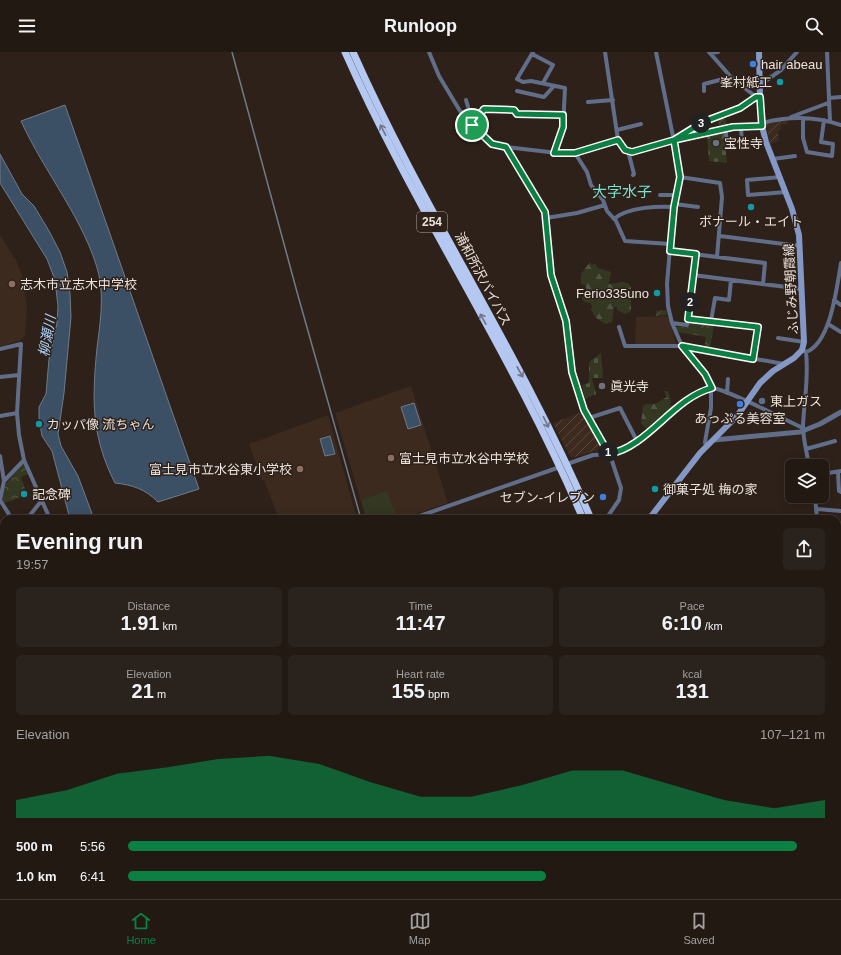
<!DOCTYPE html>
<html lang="en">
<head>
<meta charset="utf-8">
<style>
	:root { --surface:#221913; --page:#2a221c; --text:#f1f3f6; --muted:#a2a0a0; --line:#3f3833; --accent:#0b8043 }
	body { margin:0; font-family:Helvetica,"Noto Sans JP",sans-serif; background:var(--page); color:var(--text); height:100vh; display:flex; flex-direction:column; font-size:15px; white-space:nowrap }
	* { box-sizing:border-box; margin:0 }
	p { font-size:13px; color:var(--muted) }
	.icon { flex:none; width:22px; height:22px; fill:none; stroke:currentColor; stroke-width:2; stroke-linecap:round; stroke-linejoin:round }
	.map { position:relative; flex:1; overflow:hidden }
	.side { position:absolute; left:0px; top:463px; width:841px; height:384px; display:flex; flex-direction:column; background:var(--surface); border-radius:12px 12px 0 0; box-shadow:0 2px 10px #0003,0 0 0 1px var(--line) }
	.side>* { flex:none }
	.buttons { position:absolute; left:785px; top:407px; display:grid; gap:8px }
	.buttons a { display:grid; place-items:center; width:44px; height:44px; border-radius:6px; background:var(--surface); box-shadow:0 2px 10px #0003,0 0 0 1px var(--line); font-size:20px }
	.pin { position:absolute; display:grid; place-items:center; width:34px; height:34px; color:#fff; margin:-17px; border:2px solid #fff; border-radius:50%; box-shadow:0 1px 4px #0007 }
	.km { position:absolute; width:20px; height:20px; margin:-10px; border-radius:50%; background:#222; color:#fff; font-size:11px; line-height:20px; text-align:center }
	.round { display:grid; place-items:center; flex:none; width:42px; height:42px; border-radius:6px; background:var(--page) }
	.head { display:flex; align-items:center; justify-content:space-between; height:68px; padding:0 16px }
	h1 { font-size:22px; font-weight:600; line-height:30px }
	.figures { display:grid; grid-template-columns:repeat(3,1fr); gap:6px; height:68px; padding:4px 16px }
	.figures div { display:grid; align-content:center; border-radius:6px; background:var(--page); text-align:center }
	.figures b { font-size:20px; font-weight:600 }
	.figures small { font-size:11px; font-weight:400 }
	.figures p { font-size:11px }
	.chart { height:112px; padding:8px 16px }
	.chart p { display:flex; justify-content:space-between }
	.chart svg { width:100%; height:72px; margin-top:4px; fill:var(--accent); opacity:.7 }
	ul { padding:0 16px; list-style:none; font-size:13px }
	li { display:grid; grid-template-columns:64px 48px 1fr; align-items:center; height:30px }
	li i { height:10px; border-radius:5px; background:var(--accent) }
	header { display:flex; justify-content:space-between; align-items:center; height:52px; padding:0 16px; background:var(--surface); font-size:18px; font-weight:600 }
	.tabs { display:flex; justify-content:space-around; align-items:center; height:56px; border-top:1px solid var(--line); background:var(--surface); font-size:11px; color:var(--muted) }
	.tabs a { display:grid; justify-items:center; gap:2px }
	.tabs .selected { color:var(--accent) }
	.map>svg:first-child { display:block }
	.commercial { fill:#38262c }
	.industrial { fill:url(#industrial-furrows) }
	.built { fill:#3c2a1e }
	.forest { fill:url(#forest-firs) }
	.cemetery { fill:url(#cemetery-stones) }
	.park { fill:url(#park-crowns) }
	.garden { fill:url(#garden-furrows) }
	.pitch { fill:#343823 }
	.water { fill:#3b4f65; stroke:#707b89 }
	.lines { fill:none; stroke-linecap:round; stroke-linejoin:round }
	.stream { stroke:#707b89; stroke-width:1.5 }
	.river { stroke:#3b4f65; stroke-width:9 }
	.minor { stroke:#616e8a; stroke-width:4 }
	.tertiary { stroke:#616e8a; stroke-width:5 }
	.secondary { stroke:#8498c5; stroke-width:6 }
	.trunk { stroke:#b4c8f2; stroke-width:7 }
	.oneway { stroke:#717486 }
	.route-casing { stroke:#fff; stroke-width:8 }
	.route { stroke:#0b8043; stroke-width:5 }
	.shop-dot { fill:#3f7fe0; stroke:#2e2119; stroke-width:1.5 }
	.culture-dot { fill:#0f9aa8; stroke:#2e2119; stroke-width:1.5 }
	.worship-dot { fill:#6b7280; stroke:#2e2119; stroke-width:1.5 }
	.education-dot { fill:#8d6e63; stroke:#2e2119; stroke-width:1.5 }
	.service-dot { fill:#5c6f8a; stroke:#2e2119; stroke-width:1.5 }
	.labels { text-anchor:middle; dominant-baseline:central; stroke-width:3; stroke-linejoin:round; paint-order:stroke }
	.shield { fill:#2e2119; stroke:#b2a8a2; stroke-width:1 }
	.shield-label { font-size:12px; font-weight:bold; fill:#eae2dc }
	.poi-label { font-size:13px; fill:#eae2dc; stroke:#2e2119; text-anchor:start }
	.street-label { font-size:13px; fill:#eae2dc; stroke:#2e2119 }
	.water-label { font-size:14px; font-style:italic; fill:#a9d1fc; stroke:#2e2119 }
	.quarter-label { font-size:15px; fill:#7ae2d4; stroke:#2e2119 }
</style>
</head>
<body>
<header><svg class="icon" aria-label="menu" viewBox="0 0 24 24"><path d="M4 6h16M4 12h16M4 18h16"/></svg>Runloop<svg class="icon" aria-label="search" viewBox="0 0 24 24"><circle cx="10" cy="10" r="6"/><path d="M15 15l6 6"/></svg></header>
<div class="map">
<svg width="841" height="847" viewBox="0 0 841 847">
	<defs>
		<pattern id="industrial-furrows" width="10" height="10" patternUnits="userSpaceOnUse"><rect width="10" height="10" fill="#3c2a1e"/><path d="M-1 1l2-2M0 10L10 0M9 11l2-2" fill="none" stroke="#58493e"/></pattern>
		<pattern id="forest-firs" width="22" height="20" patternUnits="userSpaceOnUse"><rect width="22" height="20" fill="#343823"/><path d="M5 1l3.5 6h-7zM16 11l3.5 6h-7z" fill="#525442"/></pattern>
		<pattern id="cemetery-stones" width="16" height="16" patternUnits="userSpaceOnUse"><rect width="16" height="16" fill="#343823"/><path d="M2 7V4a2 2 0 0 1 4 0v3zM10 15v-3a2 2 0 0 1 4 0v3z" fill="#525442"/></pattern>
		<pattern id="park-crowns" width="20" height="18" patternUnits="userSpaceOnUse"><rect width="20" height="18" fill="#343823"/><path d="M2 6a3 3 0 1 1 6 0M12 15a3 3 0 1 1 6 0" fill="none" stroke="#525442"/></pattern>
		<pattern id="garden-furrows" width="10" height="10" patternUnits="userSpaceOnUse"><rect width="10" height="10" fill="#343823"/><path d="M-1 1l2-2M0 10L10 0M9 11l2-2" fill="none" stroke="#525442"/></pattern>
	</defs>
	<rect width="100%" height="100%" fill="#2e2119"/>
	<path class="commercial" d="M4,610V624L0,631V611Z"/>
	<path class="industrial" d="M787,67L788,72L781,73V77L778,81L779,89L770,92L766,74L767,72Z
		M582,360L602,397L571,406L553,371Z"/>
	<path class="built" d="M0,183L16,208L22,223L27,254L25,284L19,289L0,295Z
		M668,264L676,292H635L636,265Z
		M411,334L448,451L401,467H366L335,361Z
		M328,363L357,467H279L264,428H262L249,392Z"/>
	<path class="forest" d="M590,210L592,213L595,212L598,216L611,220L609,232L623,230L629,232L631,236V259L625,262L617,258V255H614L612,270L605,272L595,265L591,257L592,254L590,251L584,250L582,246L587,238L585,233L581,232V222Z
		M664,339H668L671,349L670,353L675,354L646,377L641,371L643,354L646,352H655L667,345Z"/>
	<path class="cemetery" d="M724,78L727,111L709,109L707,84Z
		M601,301L603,326H592L596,342L585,347L582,333L589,331V310Z"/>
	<path class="park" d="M691,269L714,272L710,297L704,296L706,285L677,280L675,275H688Z
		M22,412H25L29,422L21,425L27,443L4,451L2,447L6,432Z
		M549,843H573L575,847H554Z"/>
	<path class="garden" d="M723,63L724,67H726L727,74L719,76L718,65Z
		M667,258V263L656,264V259Z"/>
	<path class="pitch" d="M387,439L397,467H367L361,448Z"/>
	<path class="water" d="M65,53L199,437L158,450C145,437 133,433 115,431C91,384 92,347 97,296C100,272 104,247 99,223C86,170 44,120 21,69Z
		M0,102L22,142L34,154L49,179L60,200L67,220L70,242L71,265L64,341L58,382L61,394L78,424L94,467H70L52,399L42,384L39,366V355L46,342L49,307L57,271L58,254L55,228L47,207L0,131Z
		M414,351L421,373L408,377L401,355Z
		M330,384L335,402L325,404L320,387Z
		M841,595V625L837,628V598Z
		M4,789V843H8L5,847H0V809Z
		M348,843H374L362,847H311Z
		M650,843H674L672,847H647Z"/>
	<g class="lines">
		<path class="stream" d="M232,0L297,240L361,467"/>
		<path class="river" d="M559,843L562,847"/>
		<path class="minor" d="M429,0L439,24L460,59L477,80L492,92L506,95L566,102L618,88
			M533,0L517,27L523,30L531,29L565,36L563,75L554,101
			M605,0L618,88L625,98L632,100L674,88
			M656,0L680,119L672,171L667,232L668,254L672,271L682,294L705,322L711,336V356L705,390L706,394
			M709,0L731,25L756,45
			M827,0L830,69
			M711,1L718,0
			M532,2L553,13L543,31
			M760,33L781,18L797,0
			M517,39L544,45L554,34
			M704,39V32L731,25
			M829,46L841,45
			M588,50L613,48
			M462,61L469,58L466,48
			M791,65L828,51
			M803,66V86L807,100L832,104L833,92L821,90L824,68
			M762,71C788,64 815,64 841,73
			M471,73L485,57L513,58L517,62L563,63
			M741,74L742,93
			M725,76L728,95
			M617,78L641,72
			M679,87L733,75L762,74
			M674,88L703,70L740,56L756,45H760
			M506,95L545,160L551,223L566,269L572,320L584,358L611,406L621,436L619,448L606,467
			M628,99L634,122L633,123
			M575,101L587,120L591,133L603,148L607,159L616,169L625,189L670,192
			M773,107L795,104
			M680,125L720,131L722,145L717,205
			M780,125L747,128L748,143L786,140
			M660,143H677
			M675,152L698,155
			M546,166L577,161L605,153
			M614,167C627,155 659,154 674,155
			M720,184L800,194
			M670,199L765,211L763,232
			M693,223L802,237
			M834,248L841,253
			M688,267L758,275L753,307
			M711,269L715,246L729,248L731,228
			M672,271L687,273L696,202
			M828,272L841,280
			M619,275L625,294H683L784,312
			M778,286L804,290
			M0,297L21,292L17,361L19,383L24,408L50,467
			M802,298L806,300C809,325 804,349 803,374C803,387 807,401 809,414
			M806,300C831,291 837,234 841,211
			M0,325L19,323
			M727,341L728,327
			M0,364L17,361
			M590,369L592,365L620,356L637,389
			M806,397L835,389
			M0,404L4,429L0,448L12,467
			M567,412L593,403L611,402L635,391C651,377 692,338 711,336C723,335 787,369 803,376
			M838,420L839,439L841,440
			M822,422L841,419
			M4,429L24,408
			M815,444L817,467
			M817,457L841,459
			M27,467L42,448
			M127,467H129
			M411,467L560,415
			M0,490L4,498
			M837,493V496
			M0,517L4,516
			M0,557L4,571
			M0,640L4,633
			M837,651L841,647
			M837,794L841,789
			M310,843L312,847
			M587,843L590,847H603
			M122,847L123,843
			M144,847L145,843
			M183,847L184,843
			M204,847L205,843
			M382,847L388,843
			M616,847V843
			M787,847L793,843"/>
		<path class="tertiary" d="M714,388L800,380L820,372L841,360
			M0,606L4,605
			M500,847V843"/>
		<path class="secondary" d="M649,467L700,401L737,364L760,331L773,319L794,306L802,298L804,290L799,183L792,157L766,90L762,74L760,45L759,0
			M215,847L225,843"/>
		<path class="trunk" d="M345,0C416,160 515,306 583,467
			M353,0C424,160 523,306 591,467
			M736,843L738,847
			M743,843L744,847"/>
	</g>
	<defs><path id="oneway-shaft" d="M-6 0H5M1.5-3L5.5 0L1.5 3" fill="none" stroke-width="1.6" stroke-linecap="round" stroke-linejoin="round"/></defs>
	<g class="oneway">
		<use href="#oneway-shaft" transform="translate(383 78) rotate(-117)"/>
		<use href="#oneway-shaft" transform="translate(483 267) rotate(-119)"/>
		<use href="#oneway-shaft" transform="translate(520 320) rotate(61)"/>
		<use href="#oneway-shaft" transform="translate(546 370) rotate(64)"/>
	</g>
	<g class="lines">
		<g class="route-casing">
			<path id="route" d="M472,73L492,92L506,95L545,160L551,223L566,269L572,320L584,358L609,402C648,395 673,346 712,336L705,322L682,294L753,307L758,275L688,267L696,202L670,199L674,155L680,125L674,88L733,75L762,74L760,45H756L740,56L703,70L674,88L632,100L625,98L618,88L575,101H554L563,75V63L517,62L514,58L484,57L472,73"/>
		</g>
		<use href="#route" class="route"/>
	</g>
	<g class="shop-dot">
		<circle cx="753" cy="12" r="4"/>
		<circle cx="740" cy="352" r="4"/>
		<circle cx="603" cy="445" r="4"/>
	</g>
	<g class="culture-dot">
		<circle cx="780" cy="30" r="4"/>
		<circle cx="751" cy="155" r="4"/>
		<circle cx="657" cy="241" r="4"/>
		<circle cx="39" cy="372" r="4"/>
		<circle cx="655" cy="437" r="4"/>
		<circle cx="24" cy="442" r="4"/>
	</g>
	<g class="worship-dot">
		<circle cx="716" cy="91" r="4"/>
		<circle cx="602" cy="334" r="4"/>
	</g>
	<g class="education-dot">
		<circle cx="12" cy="232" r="4"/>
		<circle cx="391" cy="406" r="4"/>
		<circle cx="300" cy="417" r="4"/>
	</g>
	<circle class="service-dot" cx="762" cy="349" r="4"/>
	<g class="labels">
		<rect class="shield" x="417" y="160" width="30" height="20" rx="3"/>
		<g class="shield-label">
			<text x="432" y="170">254</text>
		</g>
		<g class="poi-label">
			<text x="761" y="12">hair abeau</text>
			<text x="772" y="30" text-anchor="end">峯村紙工</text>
			<text x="724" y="91">宝性寺</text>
			<text x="751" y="169" text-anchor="middle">ボナール・エイト</text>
			<text x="20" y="232">志木市立志木中学校</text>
			<text x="649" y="241" text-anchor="end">Ferio335uno</text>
			<text x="610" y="334">眞光寺</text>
			<text x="770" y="349">東上ガス</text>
			<text x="740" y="366" text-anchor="middle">あっぷる美容室</text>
			<text x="47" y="372">カッパ像 流ちゃん</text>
			<text x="399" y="406">富士見市立水谷中学校</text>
			<text x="292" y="417" text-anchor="end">富士見市立水谷東小学校</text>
			<text x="663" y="437">御菓子処 梅の家</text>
			<text x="32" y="442">記念碑</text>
			<text x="595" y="445" text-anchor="end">セブン-イレブン</text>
		</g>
		<g class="street-label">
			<text transform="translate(483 227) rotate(62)">浦和所沢バイパス</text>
			<text transform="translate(791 237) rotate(-93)">ふじみ野朝霞線</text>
		</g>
		<g class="water-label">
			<text transform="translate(47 284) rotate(-80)">柳瀬川</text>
		</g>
		<g class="quarter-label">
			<text x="622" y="139">大字水子</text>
		</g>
	</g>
</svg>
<div class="buttons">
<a><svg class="icon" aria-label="layers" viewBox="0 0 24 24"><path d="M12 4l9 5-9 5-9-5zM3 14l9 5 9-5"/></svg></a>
</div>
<div class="pin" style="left:472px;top:73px;background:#1e9e55"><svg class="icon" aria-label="arrive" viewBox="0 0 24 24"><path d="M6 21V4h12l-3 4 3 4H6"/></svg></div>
<b class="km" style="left:608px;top:400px">1</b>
<b class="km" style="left:690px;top:250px">2</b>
<b class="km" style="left:701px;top:71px">3</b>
<section class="side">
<div class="head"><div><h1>Evening run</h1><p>19:57</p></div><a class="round"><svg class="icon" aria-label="share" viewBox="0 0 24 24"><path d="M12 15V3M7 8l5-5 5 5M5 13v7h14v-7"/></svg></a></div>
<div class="figures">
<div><p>Distance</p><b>1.91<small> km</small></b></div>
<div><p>Time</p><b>11:47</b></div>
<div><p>Pace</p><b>6:10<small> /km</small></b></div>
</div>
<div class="figures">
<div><p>Elevation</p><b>21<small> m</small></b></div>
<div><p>Heart rate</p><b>155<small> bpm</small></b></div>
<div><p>kcal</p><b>131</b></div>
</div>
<div class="chart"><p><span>Elevation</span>107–121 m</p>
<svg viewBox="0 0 160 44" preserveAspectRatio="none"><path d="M0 44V33L10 27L20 17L30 13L40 8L50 6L60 11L70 22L80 31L90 31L100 24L110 15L120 15L130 24L140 33L150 38L160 33V44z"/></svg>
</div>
<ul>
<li><b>500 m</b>5:56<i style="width:96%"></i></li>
<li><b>1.0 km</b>6:41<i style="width:60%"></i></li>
</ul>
</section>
</div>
<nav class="tabs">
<a class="selected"><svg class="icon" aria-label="home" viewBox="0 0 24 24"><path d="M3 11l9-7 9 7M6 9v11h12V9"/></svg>Home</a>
<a><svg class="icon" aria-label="map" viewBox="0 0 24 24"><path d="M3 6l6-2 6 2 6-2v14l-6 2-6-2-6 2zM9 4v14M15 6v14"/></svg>Map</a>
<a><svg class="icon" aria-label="saved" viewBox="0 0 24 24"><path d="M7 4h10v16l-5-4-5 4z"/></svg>Saved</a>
</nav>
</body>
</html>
